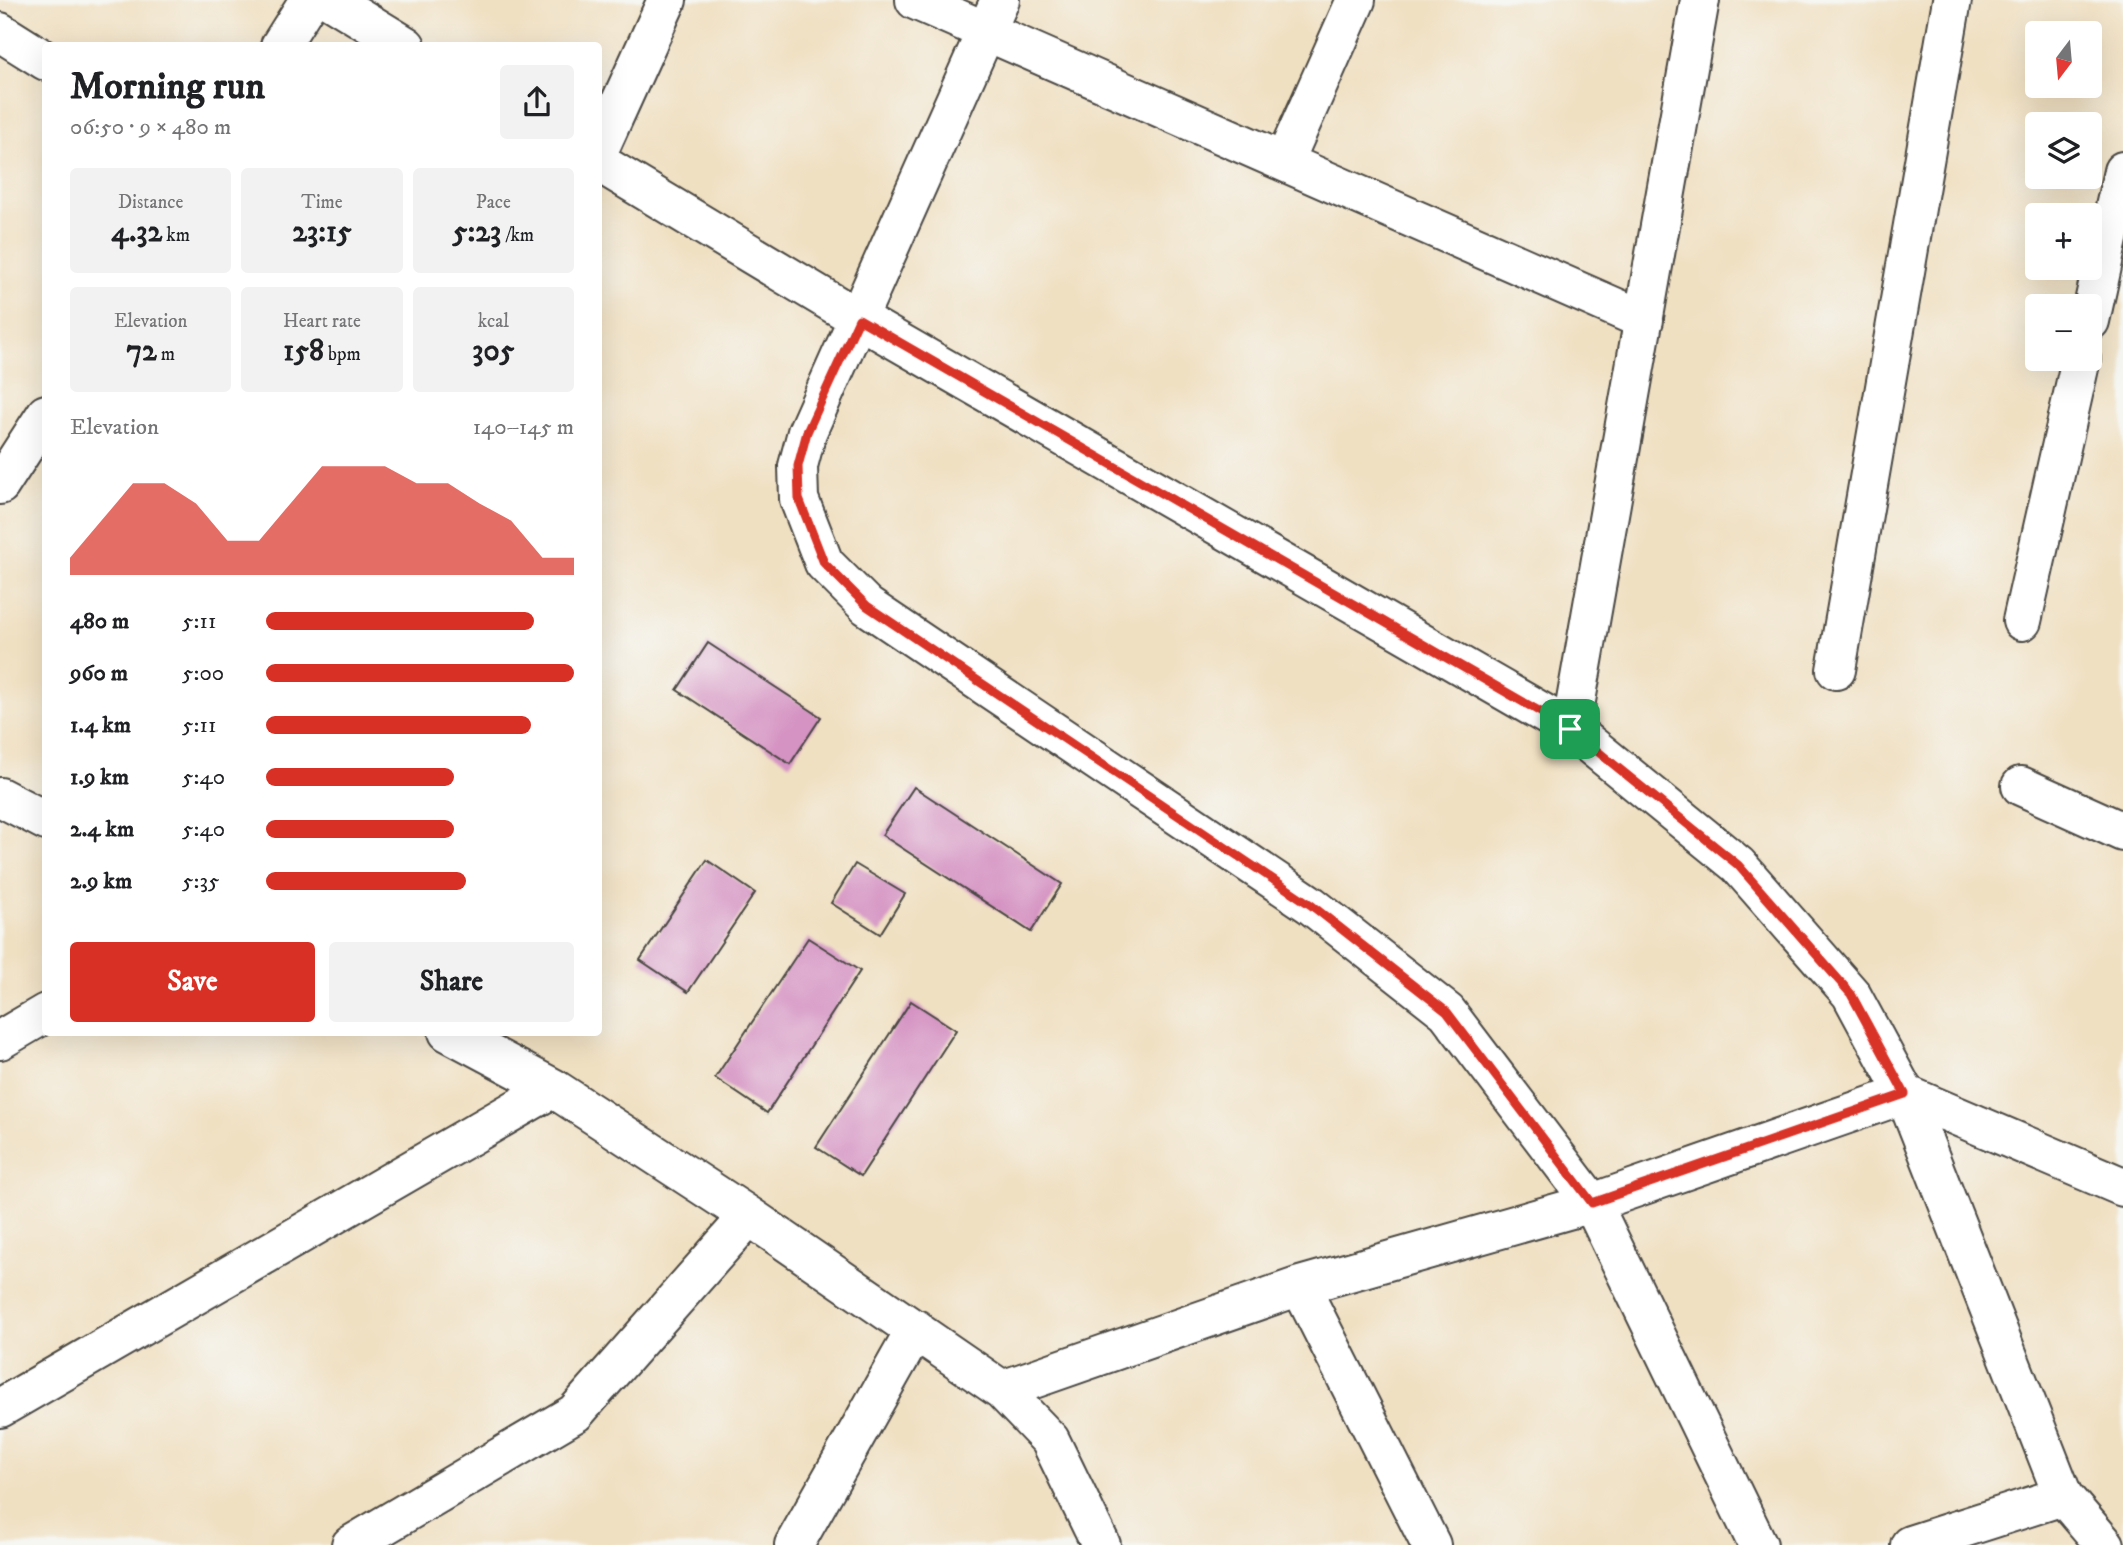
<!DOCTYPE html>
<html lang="en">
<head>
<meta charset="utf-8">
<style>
	:root { --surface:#fff; --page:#f2f2f2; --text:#202124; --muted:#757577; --accent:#d93025 }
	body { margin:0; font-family:"IM FELL DW Pica",serif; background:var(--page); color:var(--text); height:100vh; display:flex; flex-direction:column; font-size:26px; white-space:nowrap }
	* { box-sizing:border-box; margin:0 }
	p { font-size:23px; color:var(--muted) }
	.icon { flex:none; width:38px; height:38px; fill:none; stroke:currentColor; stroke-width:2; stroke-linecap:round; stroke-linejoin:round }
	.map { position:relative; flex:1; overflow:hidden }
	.sheet { position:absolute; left:42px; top:42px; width:560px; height:994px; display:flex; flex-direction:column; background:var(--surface); border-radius:7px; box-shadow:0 7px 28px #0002 }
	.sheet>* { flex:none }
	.needle { width:46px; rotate:196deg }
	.buttons { position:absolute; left:2025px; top:21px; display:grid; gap:14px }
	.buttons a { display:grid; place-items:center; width:77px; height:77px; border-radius:7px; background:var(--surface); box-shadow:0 7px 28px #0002; font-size:35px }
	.pin { position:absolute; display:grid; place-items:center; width:60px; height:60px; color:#fff; margin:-30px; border-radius:14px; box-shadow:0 4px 10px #0006 }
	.round { display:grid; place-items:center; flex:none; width:74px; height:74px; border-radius:7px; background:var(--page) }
	.overview { display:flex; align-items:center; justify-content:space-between; height:119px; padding:0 28px }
	h1 { font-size:38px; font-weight:800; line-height:52px }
	.figures { display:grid; grid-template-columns:repeat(3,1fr); gap:10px; height:119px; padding:7px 28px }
	.figures div { display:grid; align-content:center; border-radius:7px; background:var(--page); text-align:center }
	.figures b { font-size:30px; font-weight:800 }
	.figures small { font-size:19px; font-weight:400 }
	.figures p { font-size:19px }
	.chart { height:196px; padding:14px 28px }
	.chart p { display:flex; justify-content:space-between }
	.chart svg { width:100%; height:126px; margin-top:7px; fill:var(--accent); opacity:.7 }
	.cta { display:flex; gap:14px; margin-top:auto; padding:14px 28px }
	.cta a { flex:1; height:80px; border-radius:7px; background:var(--accent); color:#fff; font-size:28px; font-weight:800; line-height:80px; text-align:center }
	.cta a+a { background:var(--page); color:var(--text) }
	ul { padding:0 28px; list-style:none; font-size:23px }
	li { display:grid; grid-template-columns:112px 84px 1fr; align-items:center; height:52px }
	li i { height:18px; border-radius:9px; background:var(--accent) }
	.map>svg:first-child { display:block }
	.building { fill:#d593c3 }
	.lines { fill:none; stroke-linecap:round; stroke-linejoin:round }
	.minor-casing { stroke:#494642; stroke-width:42 }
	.minor { stroke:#fff; stroke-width:38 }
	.route-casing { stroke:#fff; stroke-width:14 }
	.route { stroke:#d93025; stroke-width:9 }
</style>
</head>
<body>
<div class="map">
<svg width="2123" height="1545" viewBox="0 0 2123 1545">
	<rect width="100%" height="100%" fill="#f6f6f2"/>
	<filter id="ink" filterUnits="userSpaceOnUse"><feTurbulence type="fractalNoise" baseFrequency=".0143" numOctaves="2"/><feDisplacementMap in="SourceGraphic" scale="14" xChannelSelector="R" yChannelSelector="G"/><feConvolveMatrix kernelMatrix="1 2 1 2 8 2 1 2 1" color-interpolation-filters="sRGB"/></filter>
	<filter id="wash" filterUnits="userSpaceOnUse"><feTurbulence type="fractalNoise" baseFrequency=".00686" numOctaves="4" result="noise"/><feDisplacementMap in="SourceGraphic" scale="28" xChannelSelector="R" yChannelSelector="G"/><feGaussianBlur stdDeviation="1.57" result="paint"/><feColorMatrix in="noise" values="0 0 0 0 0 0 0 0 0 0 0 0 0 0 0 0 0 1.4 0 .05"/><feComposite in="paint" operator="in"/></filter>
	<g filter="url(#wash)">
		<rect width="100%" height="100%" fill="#f0e0c2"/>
		<g id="blocks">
			<path class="building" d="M708,643L821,717L790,764L677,690Z
				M914,787L1062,884L1031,932L882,835Z
				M707,860L755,893L688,992L640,960Z
				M855,864L905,894L880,934L831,903Z
				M808,938L860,971L767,1113L715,1078Z
				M911,1001L956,1030L861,1176L816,1147Z"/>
		</g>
	</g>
	<g filter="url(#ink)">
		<use href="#blocks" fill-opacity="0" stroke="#494642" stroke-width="2"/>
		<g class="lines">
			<g class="minor-casing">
				<path id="minor" d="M331,0L406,46
					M915,0L1644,320
					M1000,0L807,432L798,466L799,499L824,563L867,606L1311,905L1447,1012L1592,1203L1758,1545
					M0,32L46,61
					M280,46L309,0
					M598,152L667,0
					M598,162L859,319L1571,729L1738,865L1851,994L1905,1094L2123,1187
					M1284,162L1356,0
					M2090,321L2123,171
					M0,485L46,414
					M2022,621L2081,359
					M1836,670L1952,0
					M1571,729L1700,0
					M2021,786L2123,832
					M0,797L46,821
					M448,1032L553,1088L749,1216L1002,1390L1050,1440L1101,1545
					M0,1040L46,1013
					M1300,1286L1431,1545
					M1002,1390L1300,1286L1592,1203L1905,1094L2063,1496
					M0,1408L553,1088
					M351,1545L575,1413L749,1216
					M794,1545L916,1329
					M1910,1545L2063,1496L2105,1545"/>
			</g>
			<use href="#minor" class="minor"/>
		</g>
	</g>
	<g class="lines" filter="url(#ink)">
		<g class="route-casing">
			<path id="route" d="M859,319L1570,729L1738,865L1851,994L1905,1094L1592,1203L1447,1012L1311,905L867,606L824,563L799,499L798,466L807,432Z"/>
		</g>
		<use href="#route" class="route"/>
	</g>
</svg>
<div class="buttons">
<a><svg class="needle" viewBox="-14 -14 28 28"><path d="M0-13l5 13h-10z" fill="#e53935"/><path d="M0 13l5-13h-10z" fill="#757577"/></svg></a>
<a><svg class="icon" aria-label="layers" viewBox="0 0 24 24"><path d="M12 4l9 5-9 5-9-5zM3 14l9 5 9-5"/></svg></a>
<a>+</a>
<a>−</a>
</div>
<div class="pin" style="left:1570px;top:729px;background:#1e9e55"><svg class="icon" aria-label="arrive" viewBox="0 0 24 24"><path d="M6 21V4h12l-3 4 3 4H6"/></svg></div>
<section class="sheet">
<div class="overview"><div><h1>Morning run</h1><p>06:50 · 9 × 480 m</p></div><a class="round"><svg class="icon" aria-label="share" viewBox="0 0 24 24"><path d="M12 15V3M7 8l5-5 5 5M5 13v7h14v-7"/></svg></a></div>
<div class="figures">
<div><p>Distance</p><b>4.32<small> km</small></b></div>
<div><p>Time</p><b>23:15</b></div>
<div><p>Pace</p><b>5:23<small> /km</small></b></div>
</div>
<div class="figures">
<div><p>Elevation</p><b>72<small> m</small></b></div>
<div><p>Heart rate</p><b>158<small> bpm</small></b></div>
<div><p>kcal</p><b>305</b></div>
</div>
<div class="chart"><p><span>Elevation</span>140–145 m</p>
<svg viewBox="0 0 160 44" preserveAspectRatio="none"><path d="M0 44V38L10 25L20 12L30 12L40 19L50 32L60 32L70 19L80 6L90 6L100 6L110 12L120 12L130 19L140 25L150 38L160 38V44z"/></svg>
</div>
<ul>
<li><b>480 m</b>5:11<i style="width:87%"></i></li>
<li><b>960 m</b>5:00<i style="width:100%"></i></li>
<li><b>1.4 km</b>5:11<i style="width:86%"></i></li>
<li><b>1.9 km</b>5:40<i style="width:61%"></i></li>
<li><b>2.4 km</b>5:40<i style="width:61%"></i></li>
<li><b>2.9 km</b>5:35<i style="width:65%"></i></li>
</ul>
<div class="cta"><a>Save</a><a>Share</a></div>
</section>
</div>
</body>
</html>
